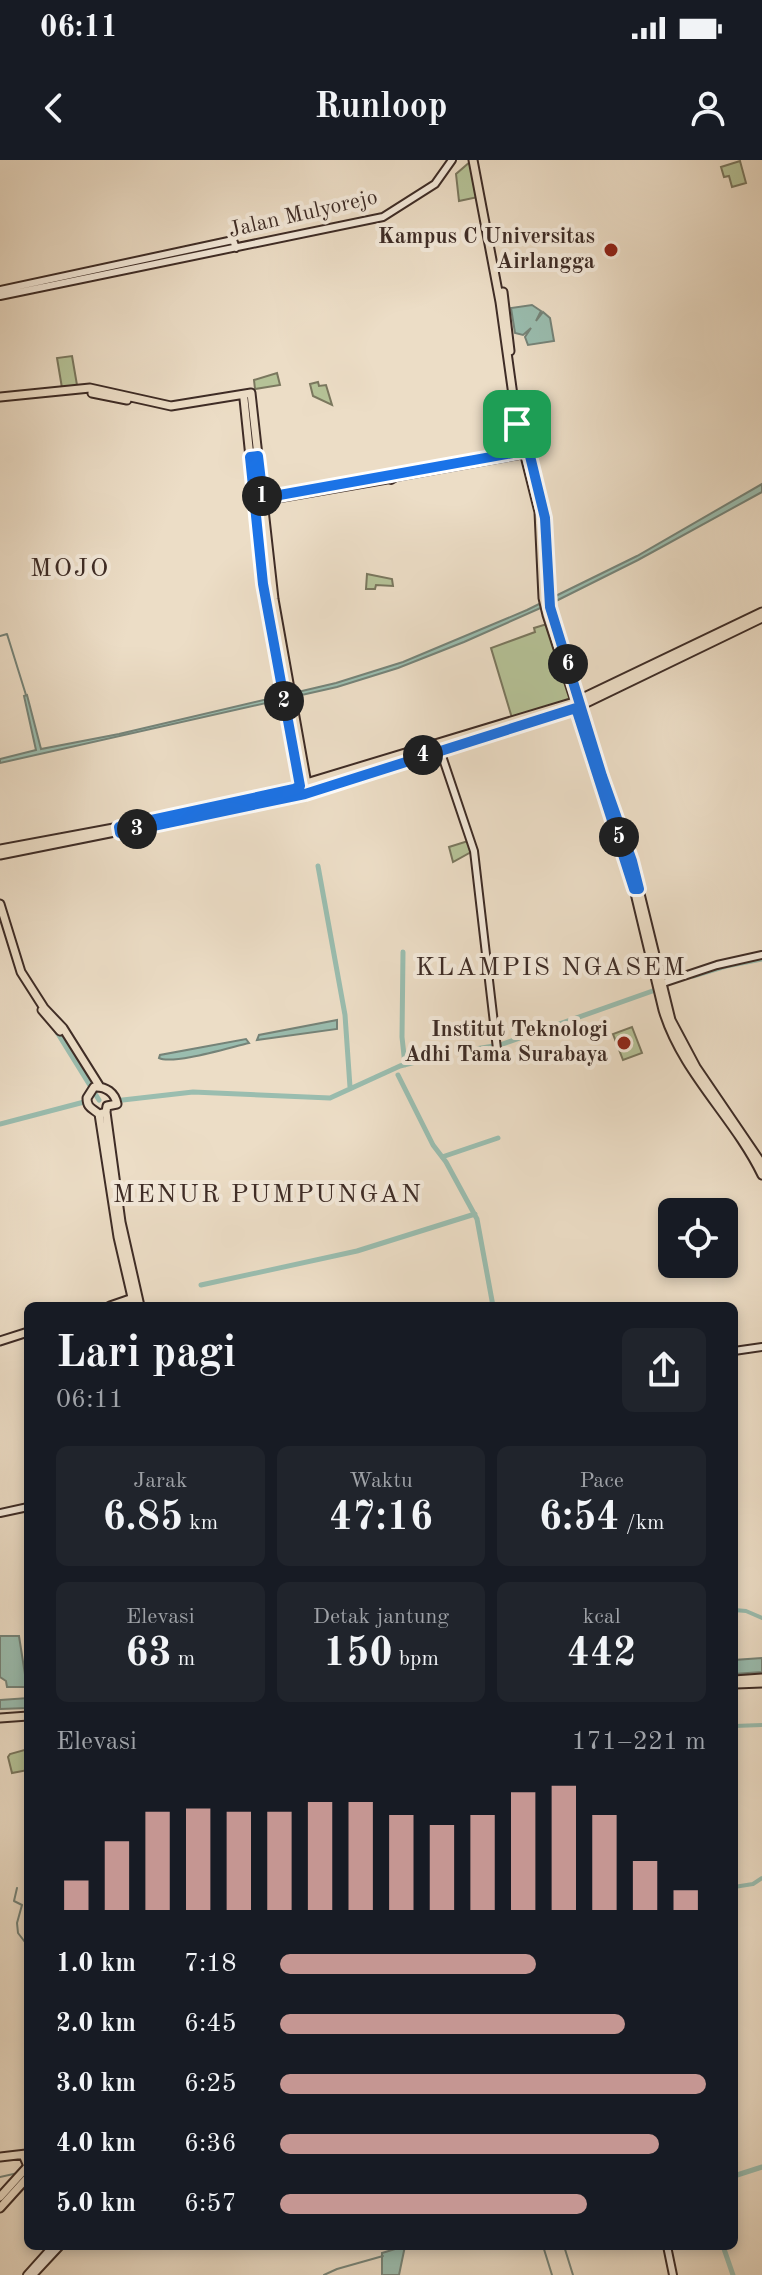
<!DOCTYPE html>
<html lang="id">
<head>
<meta charset="utf-8">
<style>
	:root { --surface:#171b24; --page:#20242c; --text:#f1f3f6; --muted:#9ea1a6; --accent:#c59692 }
	body { margin:0; font-family:"Old Standard TT",serif; background:var(--page); color:var(--text); height:100vh; display:flex; flex-direction:column; font-size:30px; white-space:nowrap }
	* { box-sizing:border-box; margin:0 }
	p { font-size:26px; color:var(--muted) }
	.icon { flex:none; width:44px; height:44px; fill:none; stroke:currentColor; stroke-width:2; stroke-linecap:round; stroke-linejoin:round }
	.map { position:relative; flex:1; overflow:hidden }
	.panel { position:absolute; left:24px; top:1142px; width:714px; height:948px; display:flex; flex-direction:column; background:var(--surface); border-radius:12px; box-shadow:0 4px 12px #0003 }
	.panel>* { flex:none }
	.tools { position:absolute; left:658px; top:1038px; display:grid; gap:16px }
	.tools a { display:grid; place-items:center; width:80px; height:80px; border-radius:12px; background:var(--surface); box-shadow:0 4px 12px #0003; font-size:40px }
	.pin { position:absolute; display:grid; place-items:center; width:68px; height:68px; color:#fff; margin:-34px; border-radius:16px; box-shadow:0 4px 12px #0006 }
	.km { position:absolute; width:40px; height:40px; margin:-20px; border-radius:50%; background:#222; color:#fff; font-size:22px; line-height:40px; text-align:center }
	.round { display:grid; place-items:center; flex:none; width:84px; height:84px; border-radius:12px; background:var(--page) }
	.summary { display:flex; align-items:center; justify-content:space-between; height:136px; padding:0 32px }
	h1 { font-size:44px; font-weight:600; line-height:60px }
	.figures { display:grid; grid-template-columns:repeat(3,1fr); gap:12px; height:136px; padding:8px 32px }
	.figures div { display:grid; align-content:center; border-radius:12px; background:var(--page); text-align:center }
	.figures b { font-size:40px; font-weight:600 }
	.figures small { font-size:22px; font-weight:400 }
	.figures p { font-size:22px }
	.chart { height:224px; padding:16px 32px }
	.chart p { display:flex; justify-content:space-between }
	.chart svg { width:100%; height:144px; margin-top:8px; stroke:var(--accent); stroke-width:6 }
	ul { padding:0 32px; list-style:none; font-size:26px }
	li { display:grid; grid-template-columns:128px 96px 1fr; align-items:center; height:60px }
	li i { height:20px; border-radius:10px; background:var(--accent) }
	.status { display:flex; justify-content:space-between; align-items:center; height:56px; padding:0 40px; background:var(--surface); direction:ltr }
	.status svg { height:22px; fill:currentColor }
	header { display:flex; justify-content:space-between; align-items:center; height:104px; padding:0 32px; background:var(--surface); font-size:36px; font-weight:600 }
	.map>svg:first-child { display:block }
	.green { fill:#b5c297; stroke:#7a775e; stroke-width:2 }
	.water { fill:#9abdaf; stroke:#758378; stroke-width:2 }
	.lines { fill:none; stroke-linecap:round; stroke-linejoin:round }
	.stream { stroke:#758378; stroke-width:2 }
	.canal { stroke:#9abdaf; stroke-width:4 }
	.river { stroke:#9abdaf; stroke-width:5 }
	.secondary-casing { stroke:#3e2c26; stroke-width:10 }
	.primary-casing { stroke:#3e2c26; stroke-width:11 }
	.secondary { stroke:#f3e9da; stroke-width:6 }
	.primary { stroke:#ecddc6; stroke-width:7 }
	.route-casing { stroke:#fff; stroke-width:16 }
	.route { stroke:#1a73e8; stroke-width:10 }
	.poi-dot { fill:#8f2418; stroke:#f3e9da; stroke-width:3 }
	.labels { text-anchor:middle; dominant-baseline:central; stroke-width:8; stroke-linejoin:round; paint-order:stroke }
	.street-label { font-size:22px; fill:#3e2c26; stroke:#f3e9da }
	.poi-label { font-size:22px; font-weight:bold; fill:#3e2c26; stroke:#f3e9da; text-anchor:end }
	.quarter-label { font-size:26px; letter-spacing:2px; fill:#3e2c26; stroke:#f3e9da }
</style>
</head>
<body>
<div class="status"><b>06:11</b><svg viewBox="0 0 49 12"><path d="M0 12V9h3v3zM5 12V6h3v6zM10 12V3h3v9zM15 12V0h3v12zM26 1h20v11H26zM47 4h2v5h-2z"/></svg></div>
<header><svg class="icon" aria-label="back" viewBox="0 0 24 24"><path d="M15 5l-7 7 7 7"/></svg>Runloop<svg class="icon" aria-label="person" viewBox="0 0 24 24"><circle cx="12" cy="8" r="4"/><path d="M4 21q1-7 8-7t8 7"/></svg></header>
<div class="map">
<svg width="762" height="2115" viewBox="0 0 762 2115">
	<rect width="100%" height="100%" fill="#ecddc6"/>
	<filter id="stains"><feTurbulence type="fractalNoise" baseFrequency=".0025" numOctaves="4"/><feColorMatrix values="0 0 0 0 .2 0 0 0 0 .09 0 0 0 0 .02 0 0 0 .5 -.17"/></filter>
	<radialGradient id="worn" r=".72"><stop offset=".6" stop-color="#630" stop-opacity="0"/><stop offset="1" stop-color="#630" stop-opacity=".3"/></radialGradient>
	<path class="green" d="M471,1L478,37L459,41L456,14Z
		M740,1L746,23L732,27L729,16L724,17L721,7Z
		M72,196L77,225L62,228L57,198Z
		M277,213L280,225L255,229L254,220Z
		M318,222L319,226L326,225L332,245L313,236L310,224Z
		M367,414L392,419L393,426L376,425L375,429H366Z
		M547,464L572,540L512,558L491,488L535,472L534,468Z
		M468,681L471,692L453,702L449,687Z
		M632,867L642,893L623,900L613,874Z
		M28,1589V1610L12,1613L8,1597L10,1594Z"/>
	<path class="water" d="M532,145L541,151L536,161L543,152L550,158L554,181L528,185L525,177L531,168L523,175L515,173L511,148Z
		M762,324V332L638,400L554,442L464,482L398,508L337,527L0,603V599L36,590L24,536L27,535L41,589L119,574L336,523L403,502L527,450L637,396Z
		M337,860V869L257,880L259,875Z
		M246,879L249,883C231,887 173,905 159,898L160,895Z
		M0,1476H19L27,1527H7L6,1521L0,1517Z
		M762,1498V1512L734,1514V1500Z
		M28,1538V1548L0,1549V1540Z
		M405,2086L399,2115H382V2093Z"/>
	<g class="lines">
		<path class="stream" d="M264,79L328,65
			M197,92L249,81
			M0,476L7,474L26,535
			M17,1728L14,1741L22,1745L17,1763L18,1773L28,1786
			M0,2017L18,2013
			M543,2086L552,2115
			M564,2086L573,2115
			M405,2089L415,2086
			M324,2115L337,2109L383,2096"/>
		<path class="canal" d="M734,1450L746,1451L762,1458
			M734,1566L762,1565
			M734,1727L753,1724L762,1718"/>
		<path class="river" d="M318,706L345,855L350,927
			M403,792L402,877L405,905
			M693,816L726,806L762,799
			M55,869L99,940
			M457,892L500,885L661,828
			M398,915L433,985L446,1002L477,1059L493,1146
			M114,941L193,932L330,938L400,906L442,895
			M0,964L88,941
			M442,997L498,978
			M201,1125L357,1091L475,1054
			M734,2016L762,2007
			M723,2086L733,2115"/>
		<g class="secondary-casing">
			<path id="secondary" d="M0,130L233,80L236,88
				M0,136L383,57L435,24L452,0
				M396,317L391,320L390,316L394,313L396,317L525,294
				M263,341L390,319
				M440,590L474,691L497,889
				M660,824L717,805L762,795
				M734,1191L762,1187
				M0,1353L28,1347
				M667,2086L673,2115
				M27,2115L53,2086
				M33,2115L60,2086"/>
		</g>
		<g class="primary-casing">
			<path id="primary" d="M473,0L500,142L517,264L539,352L543,438L547,455L628,704L663,850C682,913 734,957 762,1015
				M503,132L510,191
				M92,233L127,240
				M0,237L90,228L171,246L251,233L274,439L307,624
				M244,239L263,424L300,626
				M521,258L538,328
				M542,344L545,364L548,439L576,531
				M584,558L599,603
				M610,638L632,701L671,860L696,907L762,1004
				M0,689L119,667L294,629L303,624L574,542L762,452
				M0,695L305,634L580,546L762,458
				M0,744L21,812L44,848L63,868L100,927
				M42,850L60,871
				M94,927C106,926 115,933 117,944L107,946L106,952L99,954C92,948 87,948 87,938Z
				M106,952L121,1062L140,1146
				M99,954L118,1077L134,1146
				M110,1146L136,1137
				M0,1181L28,1172
				M734,1520L762,1518
				M736,1524L762,1523
				M0,1558L28,1556
				M0,1997L26,1994
				M0,2037L28,2006L24,1997
				M0,2048L28,2017"/>
		</g>
		<use href="#secondary" class="secondary"/>
		<use href="#primary" class="primary"/>
	</g>
	<g class="lines">
		<g class="route-casing">
			<path id="route" d="M522,263L545,358L550,447L602,616L632,701L639,729H634L576,548L305,634L120,673L119,667L294,629L300,626L263,424L250,297L258,296L263,338L524,291L517,264Z"/>
		</g>
		<use href="#route" class="route"/>
	</g>
	<g class="poi-dot">
		<circle cx="611" cy="90" r="8"/>
		<circle cx="624" cy="883" r="8"/>
	</g>
	<g class="labels">
		<g class="street-label">
			<text transform="translate(303 54) rotate(-13)">Jalan Mulyorejo</text>
		</g>
		<g class="poi-label">
			<text x="595" y="77">Kampus C Universitas<tspan x="595" dy="25">Airlangga</tspan></text>
			<text x="608" y="870">Institut Teknologi<tspan x="608" dy="25">Adhi Tama Surabaya</tspan></text>
		</g>
		<g class="quarter-label">
			<text x="70" y="409">MOJO</text>
			<text x="551" y="808">KLAMPIS NGASEM</text>
			<text x="268" y="1035">MENUR PUMPUNGAN</text>
		</g>
	</g>
	<rect width="100%" height="100%" filter="url(#stains)"/>
	<rect width="100%" height="100%" fill="url(#worn)"/>
</svg>
<div class="tools">
<a><svg class="icon" aria-label="locate" viewBox="0 0 24 24"><circle cx="12" cy="12" r="6"/><path d="M12 2v4M12 18v4M2 12h4M18 12h4"/></svg></a>
</div>
<div class="pin" style="left:517px;top:264px;background:#1e9e55"><svg class="icon" aria-label="arrive" viewBox="0 0 24 24"><path d="M6 21V4h12l-3 4 3 4H6"/></svg></div>
<b class="km" style="left:262px;top:336px">1</b>
<b class="km" style="left:284px;top:541px">2</b>
<b class="km" style="left:137px;top:669px">3</b>
<b class="km" style="left:423px;top:595px">4</b>
<b class="km" style="left:619px;top:677px">5</b>
<b class="km" style="left:568px;top:504px">6</b>
<section class="panel">
<div class="summary"><div><h1>Lari pagi</h1><p>06:11</p></div><a class="round"><svg class="icon" aria-label="share" viewBox="0 0 24 24"><path d="M12 15V3M7 8l5-5 5 5M5 13v7h14v-7"/></svg></a></div>
<div class="figures">
<div><p>Jarak</p><b>6.85<small> km</small></b></div>
<div><p>Waktu</p><b>47:16</b></div>
<div><p>Pace</p><b>6:54<small> /km</small></b></div>
</div>
<div class="figures">
<div><p>Elevasi</p><b>63<small> m</small></b></div>
<div><p>Detak jantung</p><b>150<small> bpm</small></b></div>
<div><p>kcal</p><b>442</b></div>
</div>
<div class="chart"><p><span>Elevasi</span>171–221 m</p>
<svg viewBox="0 0 160 44" preserveAspectRatio="none"><path d="M5 44V35M15 44V23M25 44V14M35 44V13M45 44V14M55 44V14M65 44V11M75 44V11M85 44V15M95 44V18M105 44V15M115 44V8M125 44V6M135 44V15M145 44V29M155 44V38"/></svg>
</div>
<ul>
<li><b>1.0 km</b>7:18<i style="width:60%"></i></li>
<li><b>2.0 km</b>6:45<i style="width:81%"></i></li>
<li><b>3.0 km</b>6:25<i style="width:100%"></i></li>
<li><b>4.0 km</b>6:36<i style="width:89%"></i></li>
<li><b>5.0 km</b>6:57<i style="width:72%"></i></li>
</ul>
</section>
</div>
</body>
</html>
